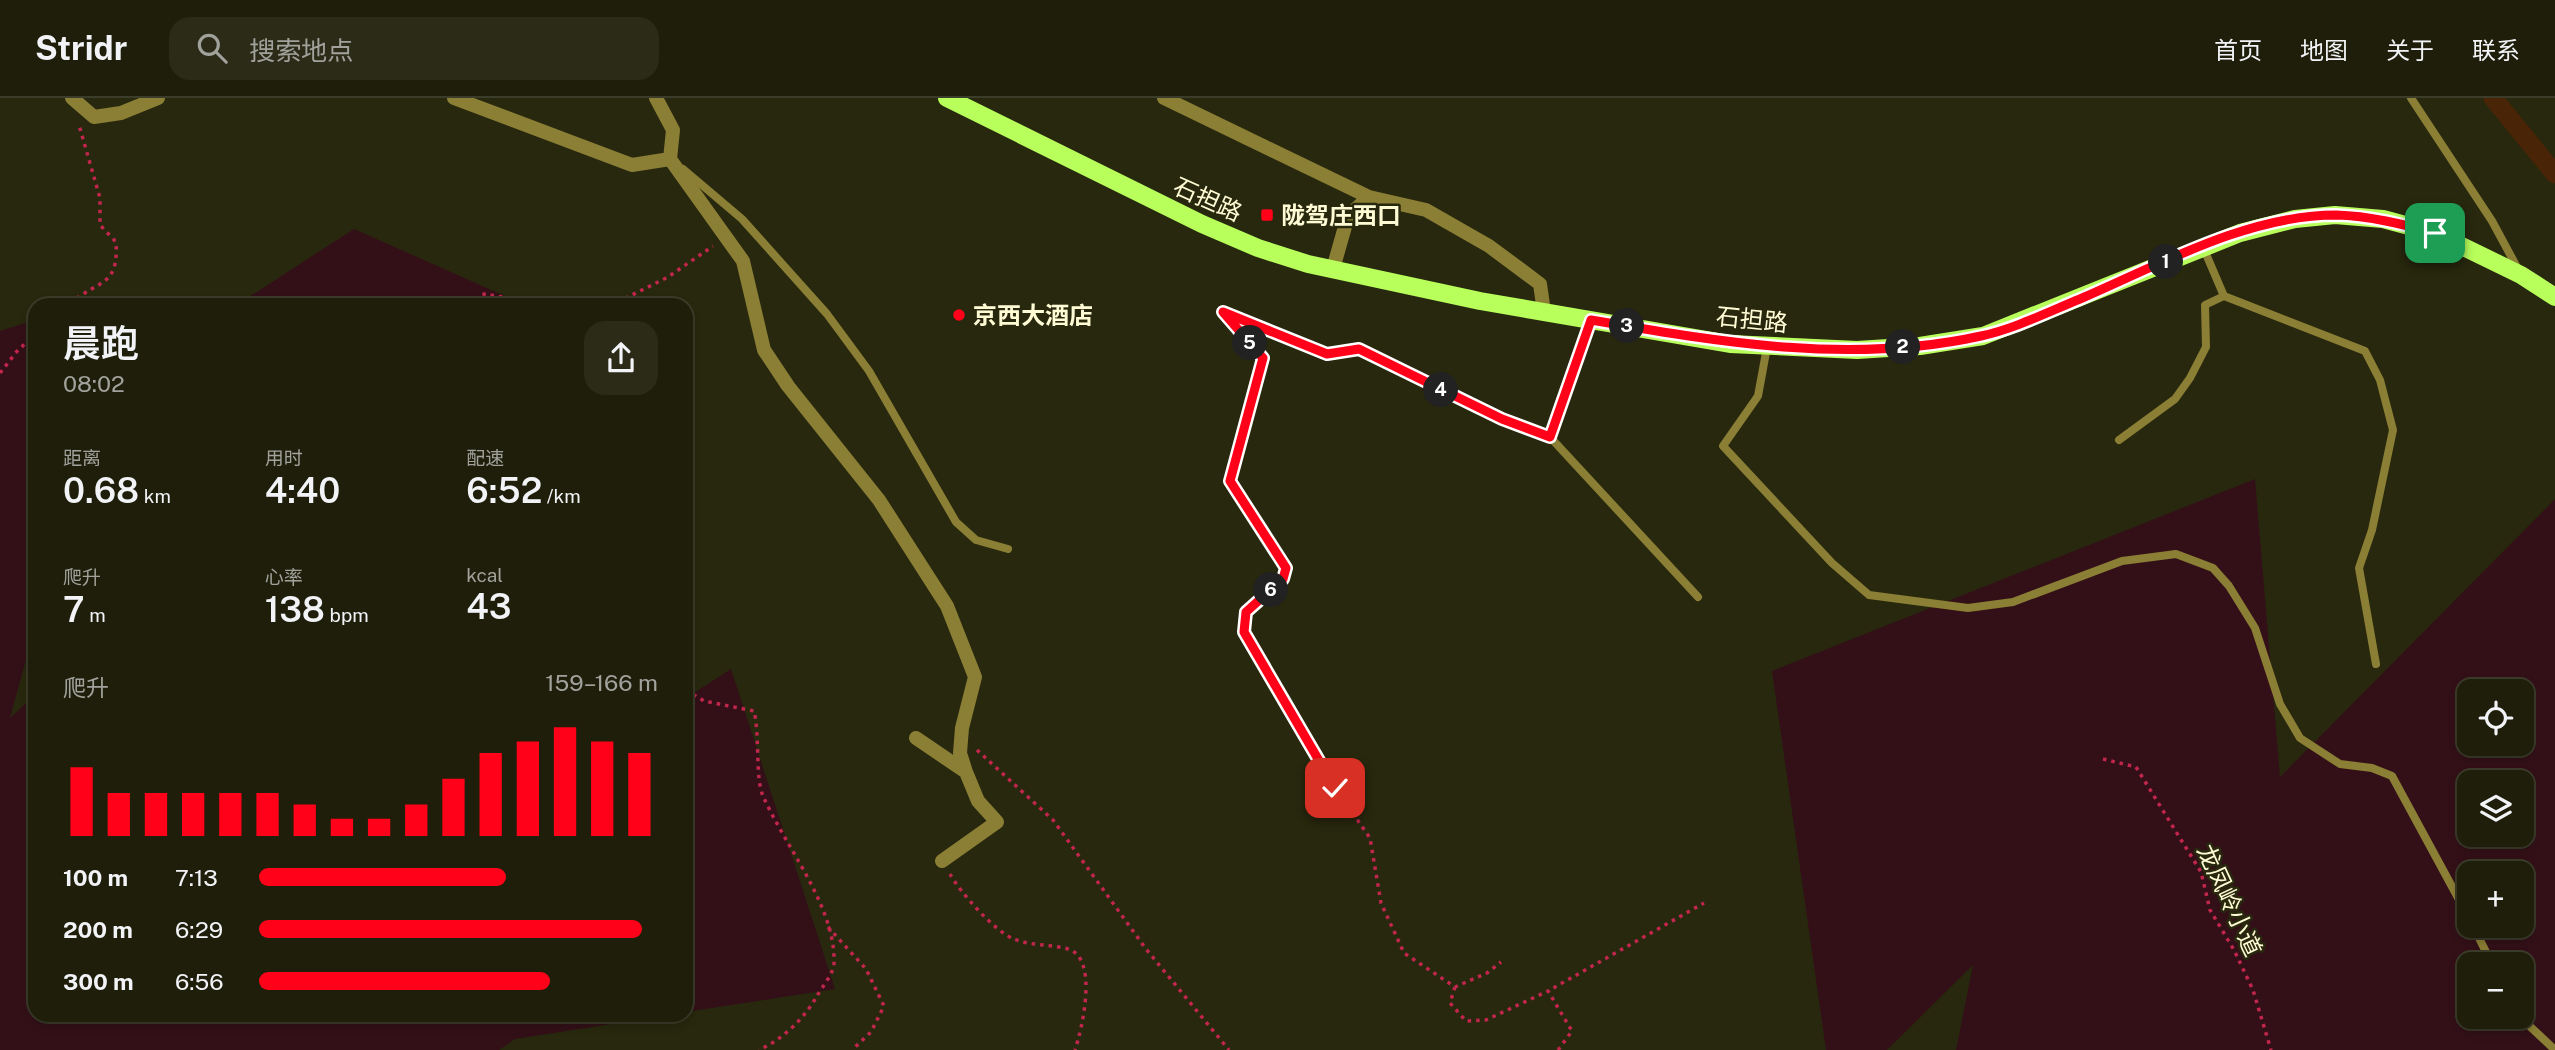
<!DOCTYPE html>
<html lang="zh">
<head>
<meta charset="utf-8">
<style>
	:root { --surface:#1e1e0a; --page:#2b2b18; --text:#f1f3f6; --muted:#a1a29c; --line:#3c3c2b; --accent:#ff0118 }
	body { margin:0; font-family:"Public Sans","Noto Sans SC",sans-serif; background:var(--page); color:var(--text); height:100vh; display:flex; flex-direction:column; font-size:26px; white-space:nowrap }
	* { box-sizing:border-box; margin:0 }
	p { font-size:23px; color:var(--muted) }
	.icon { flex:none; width:38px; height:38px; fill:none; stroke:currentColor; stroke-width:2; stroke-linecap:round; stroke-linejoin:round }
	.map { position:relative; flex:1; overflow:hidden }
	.side { position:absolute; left:28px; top:200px; width:665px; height:724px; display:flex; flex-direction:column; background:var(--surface); border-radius:21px; box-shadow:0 4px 10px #0003,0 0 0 2px var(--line) }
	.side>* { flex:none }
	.tools { position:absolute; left:2457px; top:581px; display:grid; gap:14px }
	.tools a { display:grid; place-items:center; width:77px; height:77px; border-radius:14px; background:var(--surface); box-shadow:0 4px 10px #0003,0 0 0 2px var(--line); font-size:35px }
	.pin { position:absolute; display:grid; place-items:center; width:60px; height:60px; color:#fff; margin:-30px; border-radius:14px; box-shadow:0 4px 10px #0006 }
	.km { position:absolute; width:35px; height:35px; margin:-18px; border-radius:50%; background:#222; color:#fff; font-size:19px; line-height:35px; text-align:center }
	.round { display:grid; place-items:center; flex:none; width:74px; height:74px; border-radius:21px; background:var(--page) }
	.head { display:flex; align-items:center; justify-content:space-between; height:119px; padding:0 35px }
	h1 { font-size:38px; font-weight:600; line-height:52px }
	.metrics { display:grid; grid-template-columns:repeat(3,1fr); gap:10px; height:119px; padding:7px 35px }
	.metrics div { display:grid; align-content:center }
	.metrics b { font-size:35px; font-weight:600 }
	.metrics small { font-size:19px; font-weight:400 }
	.metrics p { font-size:19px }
	.chart { height:196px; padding:14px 35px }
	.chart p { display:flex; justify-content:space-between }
	.chart svg { width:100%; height:126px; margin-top:7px; stroke:var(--accent); stroke-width:6 }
	ul { padding:0 35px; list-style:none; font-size:23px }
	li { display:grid; grid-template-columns:112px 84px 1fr; align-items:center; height:52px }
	li i { height:18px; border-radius:9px; background:var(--accent) }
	header { display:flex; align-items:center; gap:42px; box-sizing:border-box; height:98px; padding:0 35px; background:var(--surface); border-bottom:2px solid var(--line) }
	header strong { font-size:33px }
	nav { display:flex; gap:38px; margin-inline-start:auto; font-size:24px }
	.search { width:490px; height:63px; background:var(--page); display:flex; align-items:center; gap:18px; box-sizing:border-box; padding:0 24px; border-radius:21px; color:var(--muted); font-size:26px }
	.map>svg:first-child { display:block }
	.green { fill:#331018; fill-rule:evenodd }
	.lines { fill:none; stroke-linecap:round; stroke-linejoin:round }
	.canal { stroke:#492406; stroke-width:19 }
	.path { stroke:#c2264d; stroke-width:3.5; stroke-dasharray:3.5 5; stroke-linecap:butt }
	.service { stroke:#8b7e35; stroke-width:8 }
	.minor { stroke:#8b7e35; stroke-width:14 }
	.primary { stroke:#b8ff5c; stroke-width:18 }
	.route-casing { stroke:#fff; stroke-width:14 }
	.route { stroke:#ff0118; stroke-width:9 }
	.poi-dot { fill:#ff0118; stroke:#28280e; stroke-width:2.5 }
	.labels { text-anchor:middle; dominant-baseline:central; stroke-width:5; stroke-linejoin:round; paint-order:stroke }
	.street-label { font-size:24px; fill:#fffcd5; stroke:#28280e }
	.poi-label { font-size:24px; font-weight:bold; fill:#fffcd5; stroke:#28280e; text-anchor:start }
</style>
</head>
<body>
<header>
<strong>Stridr</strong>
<div class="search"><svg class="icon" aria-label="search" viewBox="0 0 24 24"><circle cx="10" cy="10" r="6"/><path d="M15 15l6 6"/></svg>搜索地点</div>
<nav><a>首页</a><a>地图</a><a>关于</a><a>联系</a></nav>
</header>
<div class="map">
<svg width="2555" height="952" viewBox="0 0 2555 952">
	<rect width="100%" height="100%" fill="#28280e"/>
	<path class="green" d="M354,131L523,206H238Z
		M35,222V529L10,620L35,597V917H669L515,941L499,952H0V233Z
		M2255,381L2280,679L2555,401V952H1956L1973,867L1887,952H1826L1772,573ZM2469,593H2522V646H2469ZM2469,684H2522V737H2469ZM2469,775H2522V828H2469ZM2469,866H2522V919H2469Z
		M731,571L835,891L686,914V600Z"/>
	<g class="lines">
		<path class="canal" d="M2493,0L2555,76"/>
		<path class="path" d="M70,206C98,181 119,190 116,144L100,127V100L79,27
			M487,206L484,196L544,206
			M583,206L624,201L668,179L713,148
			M0,275L18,252L35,237
			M1237,394L1286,470L1283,481L1246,514L1244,534L1335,690L1370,740L1381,805L1404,855L1455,889L1487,875L1501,864
			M686,592L704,603L754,613C760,638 755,680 763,698C785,748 836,809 834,865C834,875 822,889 817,898C804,921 783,941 759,952
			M977,652L1053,722L1146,851L1229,952
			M2103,661L2136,669L2201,774L2210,812L2234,852L2253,892L2271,952
			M950,776C960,794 995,834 1014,841C1031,848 1050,846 1068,851C1099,860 1082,931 1075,952
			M828,829L866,871L884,908L871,934L852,952
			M1455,889L1450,905L1466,923L1486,922L1548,893
			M1558,952L1572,933L1548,893L1704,805"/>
		<path class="service" d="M2411,0L2492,123L2519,173
			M683,71L742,121L827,216L869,273L956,424L976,442L1008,451
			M2224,198L2365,253L2380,282L2393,332L2372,432L2359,470L2376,566
			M1767,249L1758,298L1723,348L1832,465L1869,497L1968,510L2013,504L2122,463L2176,456L2213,470L2229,488L2255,530L2280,606L2300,640L2340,666L2372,670L2392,678L2469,820
			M1550,339L1698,499
			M2119,342L2175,301L2190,280L2206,249L2205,207L2224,198L2203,149
			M1230,383L1263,260L1223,213L1327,256L1359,251L1502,321L1550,339L1591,222
			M2473,828L2492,866
			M2520,919L2555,952"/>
		<path class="minor" d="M72,0L94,19L121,15L158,0
			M454,0L632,67L670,61
			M656,0L673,32L670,61L743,163L764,252L788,288L879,402L947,508L975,579L962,630L960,655L966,674L916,640
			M1164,0L1369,99L1426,112L1489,148L1540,186L1544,214
			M1333,171L1348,118L1369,99
			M942,763L997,724L978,703L966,674"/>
		<path class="primary" d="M947,0L1202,126L1258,150L1308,166L1480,203L1730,246L1857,252L1920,248L1983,238L2240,135L2295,121L2335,117L2383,121L2435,135L2521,177L2555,199"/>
	</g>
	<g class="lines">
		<g class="route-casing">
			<path id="route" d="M1335,690L1244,534L1246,514L1283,481L1286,470L1230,383L1263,260L1223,214L1327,256L1359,251L1502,321L1550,339L1591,222C1720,244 1850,267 1981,238C2014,231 2048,214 2080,201C2159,167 2248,117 2336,117C2370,118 2402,126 2435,135"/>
		</g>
		<use href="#route" class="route"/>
	</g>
	<g class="poi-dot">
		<rect x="1260" y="110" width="14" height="14" rx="3.5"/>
		<circle cx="959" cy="217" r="7"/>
	</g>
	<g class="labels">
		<g class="street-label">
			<text transform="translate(1208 101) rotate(24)">石担路</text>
			<text transform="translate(1752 221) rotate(6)">石担路</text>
			<text transform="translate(2230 802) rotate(65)">龙凤岭小道</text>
		</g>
		<g class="poi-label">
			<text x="1281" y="117">陇驾庄西口</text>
			<text x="973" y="217">京西大酒店</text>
		</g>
	</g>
</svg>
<div class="tools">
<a><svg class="icon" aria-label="locate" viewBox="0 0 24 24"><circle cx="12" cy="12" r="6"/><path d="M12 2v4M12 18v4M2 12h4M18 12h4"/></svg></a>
<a><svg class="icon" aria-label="layers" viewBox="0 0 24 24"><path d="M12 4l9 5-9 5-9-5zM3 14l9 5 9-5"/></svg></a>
<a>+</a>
<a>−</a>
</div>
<div class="pin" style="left:2435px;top:135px;background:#1e9e55"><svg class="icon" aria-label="arrive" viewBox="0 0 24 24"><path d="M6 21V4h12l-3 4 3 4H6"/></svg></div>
<div class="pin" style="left:1335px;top:690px;background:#d93025"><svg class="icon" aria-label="check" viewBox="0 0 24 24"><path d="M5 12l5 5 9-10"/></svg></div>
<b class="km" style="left:2166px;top:164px">1</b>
<b class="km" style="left:1903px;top:249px">2</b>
<b class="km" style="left:1627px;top:228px">3</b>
<b class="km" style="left:1441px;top:292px">4</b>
<b class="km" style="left:1250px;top:245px">5</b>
<b class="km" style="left:1271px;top:492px">6</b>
<section class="side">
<div class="head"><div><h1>晨跑</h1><p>08:02</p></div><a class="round"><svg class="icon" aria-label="share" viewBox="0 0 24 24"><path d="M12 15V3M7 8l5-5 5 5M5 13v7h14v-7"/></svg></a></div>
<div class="metrics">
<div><p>距离</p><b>0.68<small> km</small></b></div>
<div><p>用时</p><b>4:40</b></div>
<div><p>配速</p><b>6:52<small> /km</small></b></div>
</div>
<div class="metrics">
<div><p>爬升</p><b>7<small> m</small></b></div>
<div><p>心率</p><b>138<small> bpm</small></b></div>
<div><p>kcal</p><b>43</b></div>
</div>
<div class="chart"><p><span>爬升</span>159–166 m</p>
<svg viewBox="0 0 160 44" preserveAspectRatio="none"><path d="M5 44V20M15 44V29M25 44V29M35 44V29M45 44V29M55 44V29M65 44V33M75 44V38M85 44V38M95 44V33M105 44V24M115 44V15M125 44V11M135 44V6M145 44V11M155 44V15"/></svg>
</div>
<ul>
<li><b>100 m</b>7:13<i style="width:62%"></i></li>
<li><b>200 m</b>6:29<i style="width:96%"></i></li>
<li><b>300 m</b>6:56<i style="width:73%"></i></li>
</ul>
</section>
</div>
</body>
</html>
